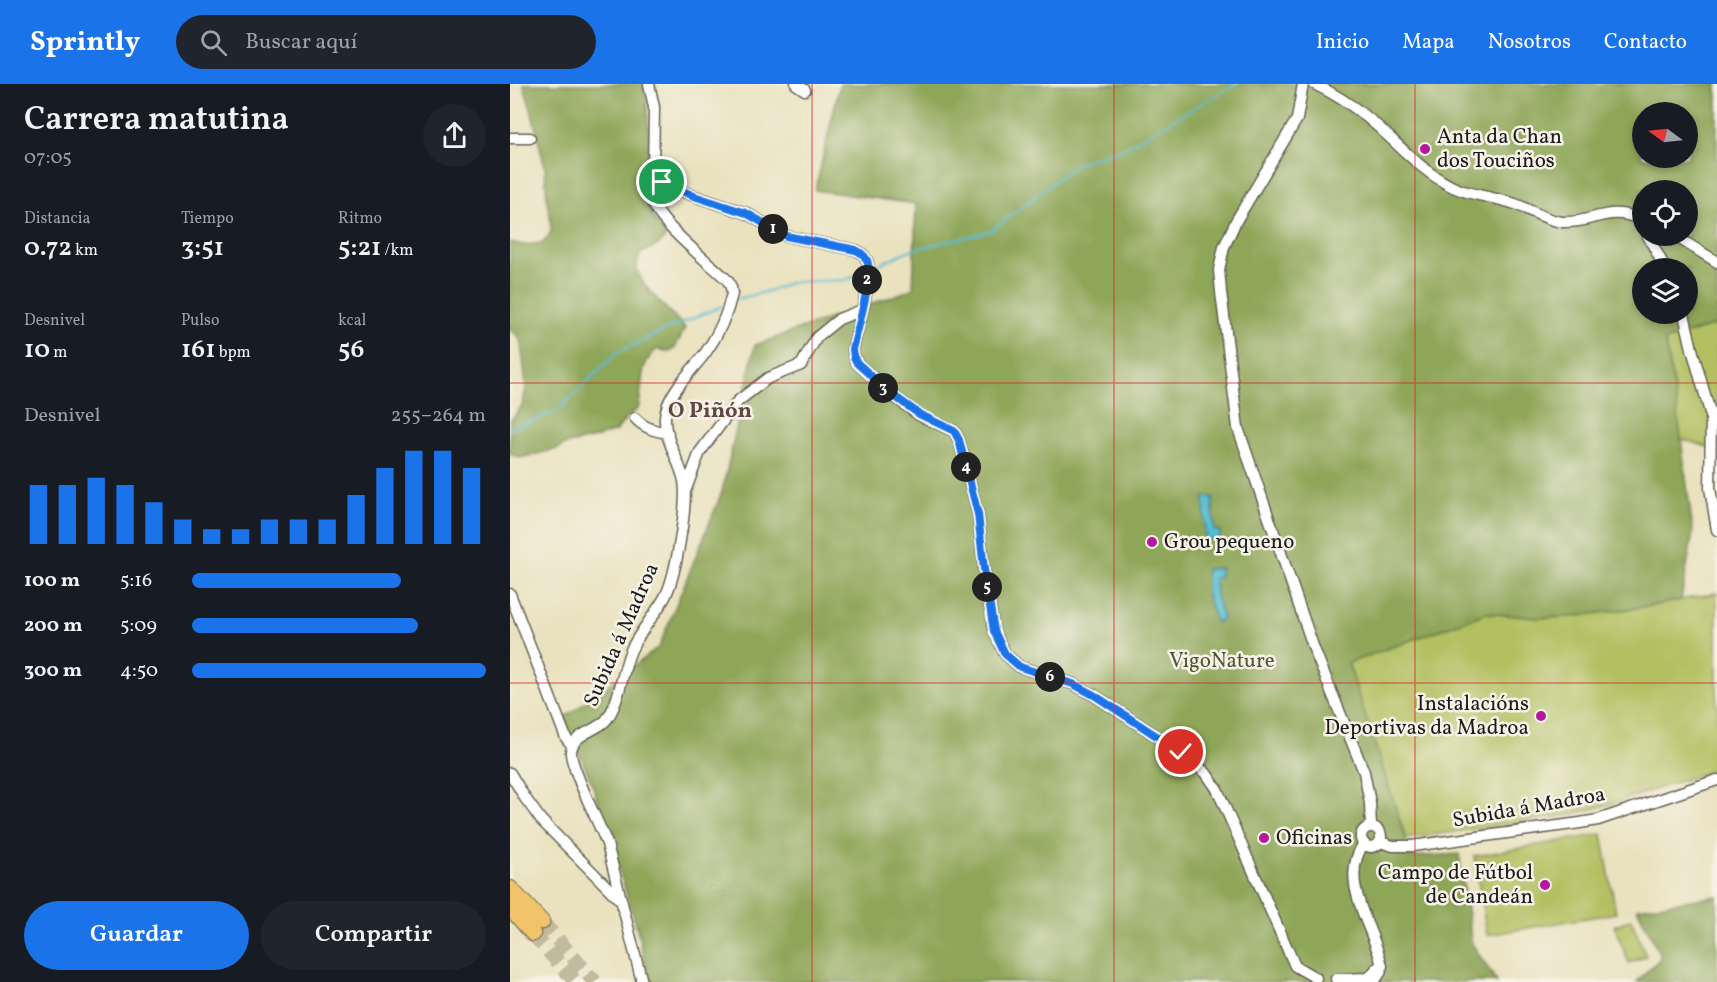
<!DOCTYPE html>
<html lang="es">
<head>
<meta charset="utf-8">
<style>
	:root { --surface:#171b24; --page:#20242c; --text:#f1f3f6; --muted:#9ea1a6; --accent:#1a73e8 }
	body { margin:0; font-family:Vollkorn,serif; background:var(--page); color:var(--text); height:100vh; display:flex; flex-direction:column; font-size:22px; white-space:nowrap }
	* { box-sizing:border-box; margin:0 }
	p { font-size:20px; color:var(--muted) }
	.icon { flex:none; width:33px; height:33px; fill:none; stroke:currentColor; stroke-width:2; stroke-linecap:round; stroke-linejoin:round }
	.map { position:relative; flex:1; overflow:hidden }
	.side { display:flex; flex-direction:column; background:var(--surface); width:510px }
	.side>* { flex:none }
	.needle { width:39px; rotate:285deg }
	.buttons { position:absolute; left:1122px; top:18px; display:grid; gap:12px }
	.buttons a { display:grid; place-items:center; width:66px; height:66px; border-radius:50%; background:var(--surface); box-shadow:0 3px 9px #0003; font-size:30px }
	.pin { position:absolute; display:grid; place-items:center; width:51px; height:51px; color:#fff; margin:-26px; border:3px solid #fff; border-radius:50%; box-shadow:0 2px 6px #0007 }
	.km { position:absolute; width:30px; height:30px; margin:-15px; border-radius:50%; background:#222; color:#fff; font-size:16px; line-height:30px; text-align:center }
	.round { display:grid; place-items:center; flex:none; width:63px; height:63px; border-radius:32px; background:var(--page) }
	.summary { display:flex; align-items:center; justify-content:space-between; height:102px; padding:0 24px }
	h1 { font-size:33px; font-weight:600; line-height:45px }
	.metrics { display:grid; grid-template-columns:repeat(3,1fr); gap:9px; height:102px; padding:6px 24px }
	.metrics div { display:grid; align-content:center }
	.metrics b { font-size:26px; font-weight:600 }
	.metrics small { font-size:16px; font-weight:400 }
	.metrics p { font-size:16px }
	.chart { height:168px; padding:12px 24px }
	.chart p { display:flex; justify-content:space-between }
	.chart svg { width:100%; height:108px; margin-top:6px; stroke:var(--accent); stroke-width:6 }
	.primary-button { display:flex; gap:12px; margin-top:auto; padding:12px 24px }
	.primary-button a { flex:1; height:69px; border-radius:36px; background:var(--accent); color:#fff; font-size:24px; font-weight:600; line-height:69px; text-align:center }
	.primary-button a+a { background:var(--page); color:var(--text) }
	ul { padding:0 24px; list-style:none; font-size:20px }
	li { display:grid; grid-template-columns:96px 72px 1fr; align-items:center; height:45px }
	li i { height:15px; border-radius:8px; background:var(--accent) }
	header { display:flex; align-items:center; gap:36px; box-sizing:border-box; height:84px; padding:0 30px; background:var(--accent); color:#fff }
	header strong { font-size:28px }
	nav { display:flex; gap:33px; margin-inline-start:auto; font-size:21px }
	.search { width:420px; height:54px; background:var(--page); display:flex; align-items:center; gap:15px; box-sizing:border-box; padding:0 21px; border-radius:33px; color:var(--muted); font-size:22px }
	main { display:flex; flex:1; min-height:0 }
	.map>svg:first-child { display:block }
	.green { fill:#b3c062; stroke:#686e3f; stroke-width:1.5 }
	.forest { fill:#8ea658; stroke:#55613a; stroke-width:1.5; fill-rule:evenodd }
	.water { fill:#55bdd2; stroke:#386c77; stroke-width:1.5 }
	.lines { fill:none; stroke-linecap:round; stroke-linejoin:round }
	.stream { stroke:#55bdd2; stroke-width:2 }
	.highway-tunnel { stroke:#c1ba9e; stroke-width:15; stroke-dasharray:15 8; stroke-linecap:butt }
	.minor-casing { stroke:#646155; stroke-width:13 }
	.highway-casing { stroke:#646155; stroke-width:17 }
	.minor { stroke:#fff; stroke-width:10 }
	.highway { stroke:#f1c36a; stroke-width:15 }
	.route-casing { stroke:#fff; stroke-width:12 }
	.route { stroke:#1a73e8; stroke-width:8 }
	.grid { fill:none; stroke:#d62828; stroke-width:1.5; stroke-opacity:0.55 }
	.poi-dot { fill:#b5179e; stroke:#f7f3e8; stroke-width:2 }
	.labels { text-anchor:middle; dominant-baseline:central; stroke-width:5; stroke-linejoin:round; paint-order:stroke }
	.poi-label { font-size:21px; fill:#1c1c1c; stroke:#f7f3e8; text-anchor:start }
	.street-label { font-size:21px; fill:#1c1c1c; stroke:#f7f3e8 }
	.park-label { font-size:21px; fill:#515534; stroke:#f7f3e8 }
	.neighbourhood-label { font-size:22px; font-weight:bold; fill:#624644; stroke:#f7f3e8 }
</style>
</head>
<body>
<header>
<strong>Sprintly</strong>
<div class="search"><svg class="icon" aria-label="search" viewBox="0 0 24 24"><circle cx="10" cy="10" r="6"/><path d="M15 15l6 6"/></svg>Buscar aquí</div>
<nav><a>Inicio</a><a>Mapa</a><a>Nosotros</a><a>Contacto</a></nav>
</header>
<main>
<section class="side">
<div class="summary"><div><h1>Carrera matutina</h1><p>07:05</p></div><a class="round"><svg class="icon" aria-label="share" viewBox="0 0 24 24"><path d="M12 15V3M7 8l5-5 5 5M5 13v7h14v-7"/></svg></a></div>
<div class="metrics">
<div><p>Distancia</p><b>0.72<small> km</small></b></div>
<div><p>Tiempo</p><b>3:51</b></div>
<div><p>Ritmo</p><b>5:21<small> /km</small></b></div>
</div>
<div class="metrics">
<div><p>Desnivel</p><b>10<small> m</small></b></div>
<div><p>Pulso</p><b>161<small> bpm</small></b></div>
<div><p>kcal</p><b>56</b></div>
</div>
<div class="chart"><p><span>Desnivel</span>255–264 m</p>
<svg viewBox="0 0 160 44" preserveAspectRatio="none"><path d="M5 44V20M15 44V20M25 44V17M35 44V20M45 44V27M55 44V34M65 44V38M75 44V38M85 44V34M95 44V34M105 44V34M115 44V24M125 44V13M135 44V6M145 44V6M155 44V13"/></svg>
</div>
<ul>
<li><b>100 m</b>5:16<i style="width:71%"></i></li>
<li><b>200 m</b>5:09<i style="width:77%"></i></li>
<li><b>300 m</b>4:50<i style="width:100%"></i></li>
</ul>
<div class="primary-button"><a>Guardar</a><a>Compartir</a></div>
</section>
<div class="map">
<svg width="1207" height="898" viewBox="0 0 1207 898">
	<rect width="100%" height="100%" fill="#f7f3e8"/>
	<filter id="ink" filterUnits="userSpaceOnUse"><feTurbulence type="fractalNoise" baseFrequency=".0167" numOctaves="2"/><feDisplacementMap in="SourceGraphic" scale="12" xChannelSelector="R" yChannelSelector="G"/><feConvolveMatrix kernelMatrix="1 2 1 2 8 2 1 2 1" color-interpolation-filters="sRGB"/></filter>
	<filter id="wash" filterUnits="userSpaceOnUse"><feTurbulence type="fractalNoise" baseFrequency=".008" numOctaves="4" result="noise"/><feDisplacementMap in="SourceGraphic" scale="24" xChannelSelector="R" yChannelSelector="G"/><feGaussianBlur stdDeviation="1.35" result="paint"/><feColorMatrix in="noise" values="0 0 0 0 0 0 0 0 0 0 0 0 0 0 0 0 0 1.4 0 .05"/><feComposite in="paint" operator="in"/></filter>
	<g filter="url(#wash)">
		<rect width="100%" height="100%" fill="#eae2bf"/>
		<path class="green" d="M1207,240V362L1201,364L1171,355L1155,257Z
			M1207,509V685L1101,720L1058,731L896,755L838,579L976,529L1028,534L1059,533L1134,523Z
			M1092,750L1106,829L977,851L964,772Z
			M1121,835L1136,872L1119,879L1104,842Z"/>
		<path class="forest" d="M13,0H133L136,11L139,51L138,74L134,93L135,104L140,128L156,153L148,161L130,170C129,174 126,180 127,184C129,202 163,230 175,244L165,264L160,268L148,265C127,279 134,304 128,325L118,332L106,347L82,355L57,360L47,365L10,374L0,370V337L12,322L16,305L13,274L10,256L7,251L0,246V158L13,161L33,159L41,148L40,133L37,116L35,84L21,25Z
			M330,0H1207V240L1155,257L1166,316L1183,448L1171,516L1134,523L1059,533L1028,534L976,529L838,579L896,755L899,773L949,770L962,860L987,898H139L127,844L83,702L54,634L149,563L212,408L245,261L403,205L406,120L305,106ZM1132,28H1178V74H1132ZM1132,106H1178V152H1132ZM1132,184H1178V230H1132Z
			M1207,812V898H1127L1151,873L1127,824Z"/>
		<path class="water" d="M694,413H703L704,446L710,447V455H695Z
			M710,484V494H705L706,511L713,534L706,539L696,509V485Z"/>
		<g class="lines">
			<path class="stream" d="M365,182L400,166L481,147L567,79L614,64L726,0
				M228,215L262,206L282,198L336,196L351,189
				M0,345L47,327L108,268L153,247L212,222"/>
		</g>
	</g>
	<g filter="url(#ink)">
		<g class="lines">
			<path class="highway-tunnel" d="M32,838L85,898
				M23,850L66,898"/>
			<g class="minor-casing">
				<path id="minor" d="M139,0L144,23L143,93L144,101
					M286,0L295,6
					M793,0L787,35L726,137L714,163L709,186L711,208L728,344L804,565L854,688L860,719L861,743
					M804,0C823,9 842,21 858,34C886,57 910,87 943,103C962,112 985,113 1005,120C1020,126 1036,136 1052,138C1084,140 1097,120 1132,136
					M0,54H20
					M1138,152L1155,184
					M1165,152L1207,178
					M1174,230L1182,265L1201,332L1200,404L1207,446
					M125,334C134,344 145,347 158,349
					M176,405L190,368L228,317L258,294L291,281L307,253L329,235L352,226
					M0,510L56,654L62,661
					M0,689L15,714L31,736L110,816
					M851 753a10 10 0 1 1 20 0a10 10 0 1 1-20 0Z
					M870,758L883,762H902L1070,739L1088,736L1207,696
					M854,759C827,798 864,843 872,882L870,889L864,898
					M826,895L859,894L866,885
					M132,898L97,760C90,741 59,681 61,667C63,649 88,647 97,635C110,617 112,587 121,566C130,547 145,531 155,513C166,492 178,420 174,397C170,376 150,349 156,327C161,305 183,286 196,268C208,251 217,231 222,210C222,205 221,202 218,197C208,184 110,114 150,98L184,112L236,129L276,152L346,166C352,169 357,173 358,180C362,196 347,247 343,265L344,273L347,279L380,309L409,331L444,347L449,356L468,430L474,485L484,547L495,570L510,583L563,600L584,611L671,668L696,689L707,705L785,882L806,894"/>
			</g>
			<g class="highway-casing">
				<path id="highway" d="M0,804L32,838
					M0,824L23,850"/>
			</g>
			<use href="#minor" class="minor"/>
			<use href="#highway" class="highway"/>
		</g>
	</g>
	<g class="lines" filter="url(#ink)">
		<g class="route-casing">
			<path id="route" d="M152,98L184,112L236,129L276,152L346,166C352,169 357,173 358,180C362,196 347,247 343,265L344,273L347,279L380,309L409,330L444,347L449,356L468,430L474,485L484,547L495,570L510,583L563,600L584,611L671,668"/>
		</g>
		<use href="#route" class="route"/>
	</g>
	<path class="grid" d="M302,0V898M604,0V898M905,0V898M0,299H1207M0,599H1207"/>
	<g class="poi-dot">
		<circle cx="915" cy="65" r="6"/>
		<circle cx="642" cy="458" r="6"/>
		<circle cx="1031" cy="632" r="6"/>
		<circle cx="754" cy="754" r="6"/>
		<circle cx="1035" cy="801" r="6"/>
	</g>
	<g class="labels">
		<g class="poi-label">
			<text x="927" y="53">Anta da Chan<tspan x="927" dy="24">dos Touciños</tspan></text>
			<text x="654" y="458">Grou pequeno</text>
			<text x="1019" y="620" text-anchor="end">Instalacións<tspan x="1019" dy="24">Deportivas da Madroa</tspan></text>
			<text x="766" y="754">Oficinas</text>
			<text x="1023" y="789" text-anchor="end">Campo de Fútbol<tspan x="1023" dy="24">de Candeán</tspan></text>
		</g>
		<g class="street-label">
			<text transform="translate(112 551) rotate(-66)">Subida á Madroa</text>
			<text transform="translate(1019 724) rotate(-10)">Subida á Madroa</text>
		</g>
		<g class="park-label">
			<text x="712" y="577">VigoNature</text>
		</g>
		<g class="neighbourhood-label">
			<text x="200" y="327">O Piñón</text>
		</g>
	</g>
</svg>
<div class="buttons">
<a><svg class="needle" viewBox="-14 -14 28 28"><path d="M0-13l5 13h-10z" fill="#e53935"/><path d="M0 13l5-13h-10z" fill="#9ea1a6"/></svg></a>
<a><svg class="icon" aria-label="locate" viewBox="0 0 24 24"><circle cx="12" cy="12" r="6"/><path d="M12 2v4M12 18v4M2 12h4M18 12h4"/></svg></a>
<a><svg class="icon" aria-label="layers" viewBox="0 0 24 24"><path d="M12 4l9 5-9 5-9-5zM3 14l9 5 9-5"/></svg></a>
</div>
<div class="pin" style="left:152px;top:98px;background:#1e9e55"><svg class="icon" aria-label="arrive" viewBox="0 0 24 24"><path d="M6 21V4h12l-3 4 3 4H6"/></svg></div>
<div class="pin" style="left:671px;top:668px;background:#d93025"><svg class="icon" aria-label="check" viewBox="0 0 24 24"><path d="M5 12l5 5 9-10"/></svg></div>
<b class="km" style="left:263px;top:145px">1</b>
<b class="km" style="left:357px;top:196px">2</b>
<b class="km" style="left:373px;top:304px">3</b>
<b class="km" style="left:456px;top:383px">4</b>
<b class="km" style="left:477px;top:503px">5</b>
<b class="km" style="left:540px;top:593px">6</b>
</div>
</main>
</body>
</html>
